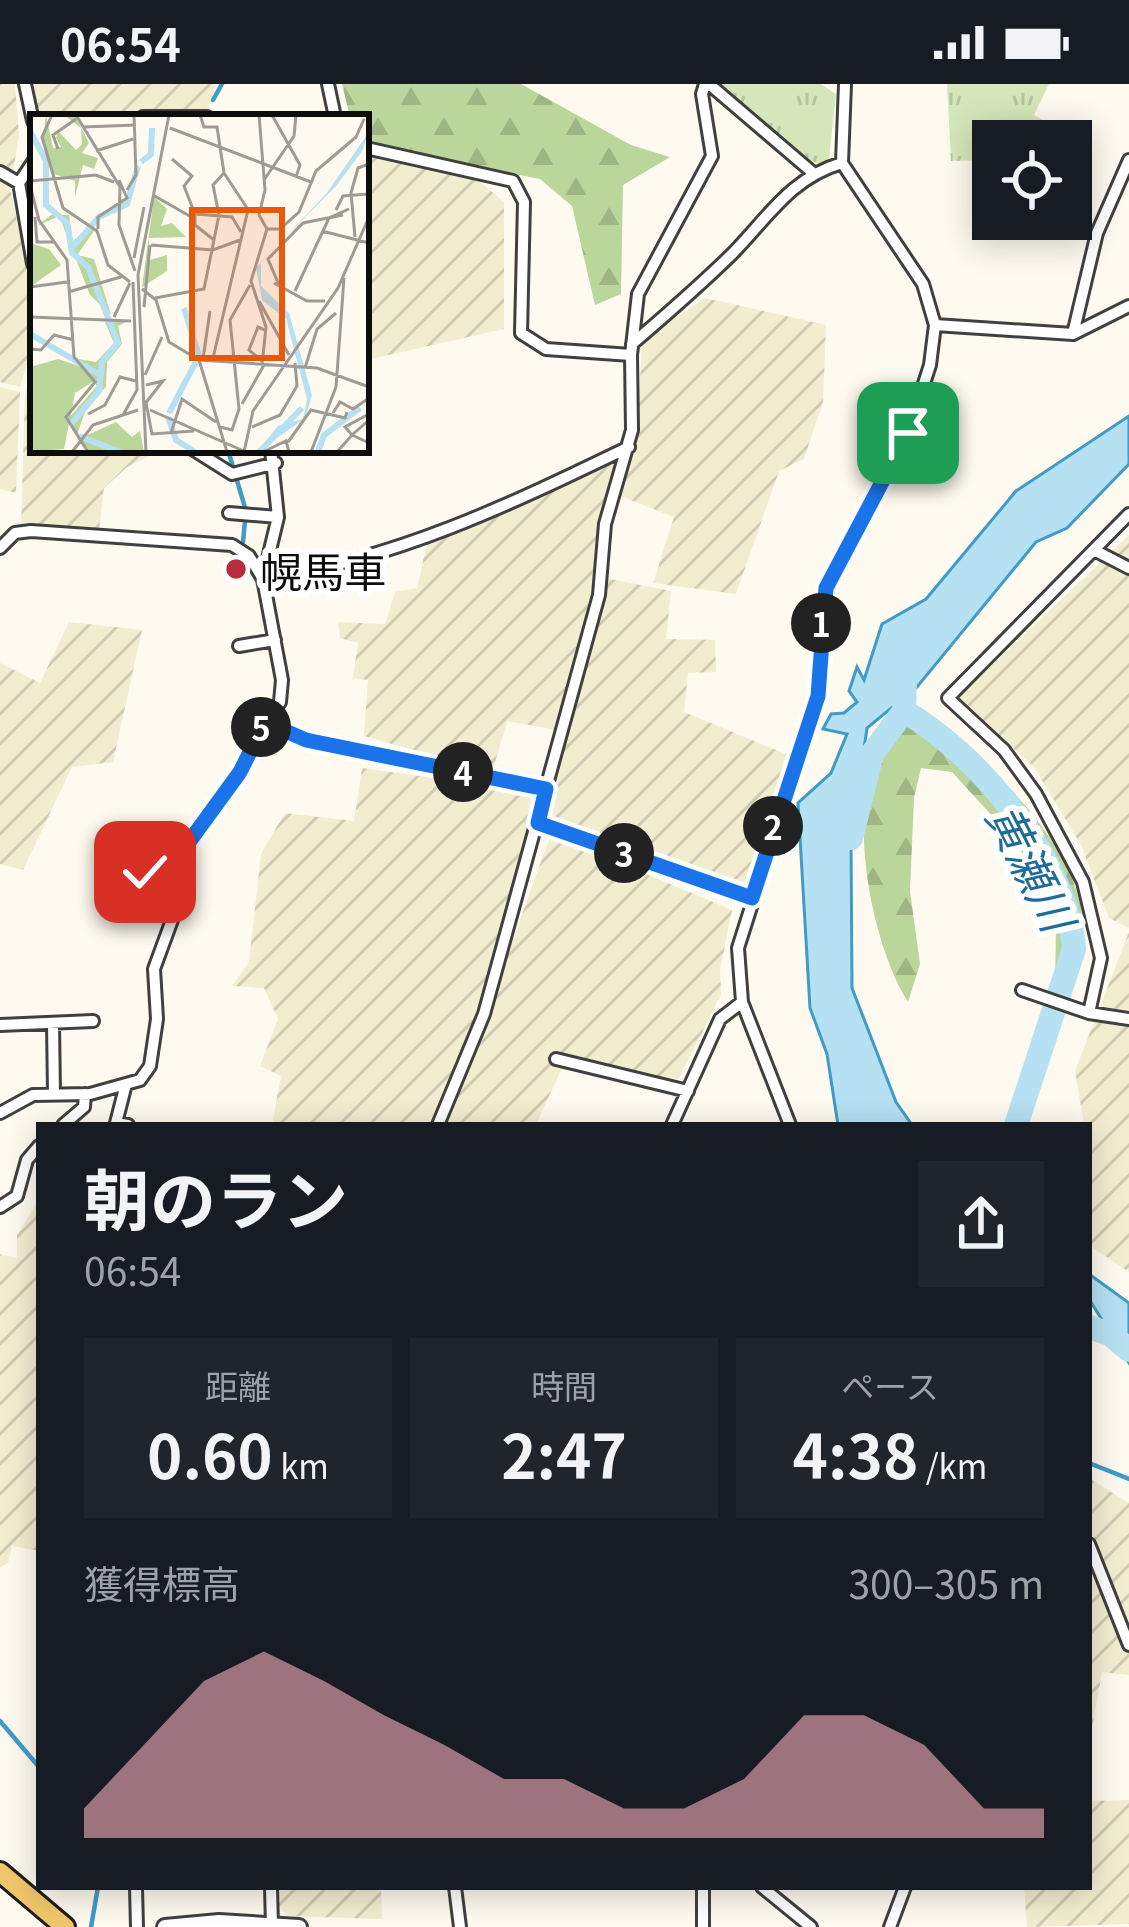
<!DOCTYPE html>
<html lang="ja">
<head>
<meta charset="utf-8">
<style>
	:root { --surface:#171b24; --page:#20242c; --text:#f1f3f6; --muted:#9ea1a6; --accent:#d69aa3 }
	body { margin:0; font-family:Georgia,"Noto Sans JP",serif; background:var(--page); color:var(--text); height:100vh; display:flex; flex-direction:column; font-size:45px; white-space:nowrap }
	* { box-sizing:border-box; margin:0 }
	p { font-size:39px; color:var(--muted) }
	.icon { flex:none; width:66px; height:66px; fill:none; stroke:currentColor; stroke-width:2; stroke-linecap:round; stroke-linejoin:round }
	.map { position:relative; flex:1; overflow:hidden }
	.panel { position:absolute; left:36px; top:1038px; width:1056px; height:768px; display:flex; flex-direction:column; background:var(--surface); border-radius:0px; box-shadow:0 6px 30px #0003 }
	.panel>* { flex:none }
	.buttons { position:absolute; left:972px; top:36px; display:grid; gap:24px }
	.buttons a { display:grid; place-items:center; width:120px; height:120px; border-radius:0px; background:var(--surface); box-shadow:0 6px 30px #0003; font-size:60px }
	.pin { position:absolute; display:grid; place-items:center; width:102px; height:102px; color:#fff; margin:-51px; border-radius:24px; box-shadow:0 6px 18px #0006 }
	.km { position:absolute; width:60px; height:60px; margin:-30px; border-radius:50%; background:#222; color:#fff; font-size:33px; line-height:60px; text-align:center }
	.round { display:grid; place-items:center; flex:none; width:126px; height:126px; border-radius:0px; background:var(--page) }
	.overview { display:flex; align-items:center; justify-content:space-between; height:204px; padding:0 48px }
	h1 { font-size:66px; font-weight:700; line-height:90px }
	.metrics { display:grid; grid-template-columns:repeat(3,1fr); gap:18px; height:204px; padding:12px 48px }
	.metrics div { display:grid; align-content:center; border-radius:0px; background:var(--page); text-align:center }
	.metrics b { font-size:60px; font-weight:700 }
	.metrics small { font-size:33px; font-weight:400 }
	.metrics p { font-size:33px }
	.chart { height:336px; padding:24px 48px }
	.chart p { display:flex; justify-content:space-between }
	.chart svg { width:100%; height:216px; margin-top:12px; fill:var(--accent); opacity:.7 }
	.status { display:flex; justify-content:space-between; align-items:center; height:84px; padding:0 60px; background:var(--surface); direction:ltr }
	.status svg { height:33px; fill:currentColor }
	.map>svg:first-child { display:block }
	.farmland { fill:url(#farmland-furrows) }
	.grass { fill:url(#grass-tufts) }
	.forest { fill:url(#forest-firs) }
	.water { fill:#b6e1f3; stroke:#419bc6; stroke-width:3 }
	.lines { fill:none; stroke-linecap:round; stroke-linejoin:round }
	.stream { stroke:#419bc6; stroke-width:4.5 }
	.river { stroke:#b6e1f3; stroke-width:24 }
	.minor-casing { stroke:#404040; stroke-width:16 }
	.tertiary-casing { stroke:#404040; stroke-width:20 }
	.primary-casing { stroke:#1e1e1e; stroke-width:24 }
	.minor { stroke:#fff; stroke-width:10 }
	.tertiary { stroke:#fff; stroke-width:14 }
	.primary { stroke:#f1c66c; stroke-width:18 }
	.route-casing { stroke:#fff; stroke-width:24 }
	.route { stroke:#1a73e8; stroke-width:15 }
	.poi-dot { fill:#b62d3e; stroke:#fff; stroke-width:4.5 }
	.labels { text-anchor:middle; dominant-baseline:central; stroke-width:12; stroke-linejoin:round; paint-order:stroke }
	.poi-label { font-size:42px; fill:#0d0d0d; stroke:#fff; text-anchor:start }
	.water-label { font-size:45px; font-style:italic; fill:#1e6c98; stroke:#fff }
	.inset-river { fill:none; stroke:#b6e1f3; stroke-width:6 }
	.inset-road { fill:none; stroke:#9e9b95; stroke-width:3 }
	.view { fill:#e8590c; fill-opacity:0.15; stroke:#e8590c; stroke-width:6 }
	.inset-edge { fill:none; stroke:#0d0d0d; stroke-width:6 }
</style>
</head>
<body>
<div class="status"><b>06:54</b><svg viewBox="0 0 49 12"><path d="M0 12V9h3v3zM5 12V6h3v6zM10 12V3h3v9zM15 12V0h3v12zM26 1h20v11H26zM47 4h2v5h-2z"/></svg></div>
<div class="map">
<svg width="1129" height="1843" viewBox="0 0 1129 1843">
	<defs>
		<pattern id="farmland-furrows" width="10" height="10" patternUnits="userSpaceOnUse" patternTransform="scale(3)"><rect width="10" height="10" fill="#f3edd0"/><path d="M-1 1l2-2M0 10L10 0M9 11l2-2" fill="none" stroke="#cfcab1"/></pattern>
		<pattern id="grass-tufts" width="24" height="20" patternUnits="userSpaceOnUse" patternTransform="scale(3)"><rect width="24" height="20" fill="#d5e7ba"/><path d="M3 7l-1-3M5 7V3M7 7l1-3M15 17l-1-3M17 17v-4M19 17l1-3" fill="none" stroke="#b6c59f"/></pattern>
		<pattern id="forest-firs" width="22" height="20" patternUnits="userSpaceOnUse" patternTransform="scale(3)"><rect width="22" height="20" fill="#bad69a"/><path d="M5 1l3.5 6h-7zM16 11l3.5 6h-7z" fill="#9fb684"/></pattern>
	</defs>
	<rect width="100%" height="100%" fill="#fefaef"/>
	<path class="farmland" d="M0,0H15L19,52L10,105L33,206V261L20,303L0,298Z
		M29,0H216L208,25L83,33H41L34,28Z
		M366,70L472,91L504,118V245L366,276Z
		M705,214L826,241L823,318L804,375L779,387L736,510L653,499L674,433L618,411L637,352L642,256Z
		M33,291V366H162L127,383L104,404L98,455L21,444L25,310Z
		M0,303L20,308L16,409L0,405Z
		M613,375L620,380L599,439L594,496L557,646L507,637L492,689L364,652L368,596L353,594L358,559L340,554L338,538L385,540L395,508L417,504L427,459Z
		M1129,451V844L1109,834L1081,761L1034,683L958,614Z
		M605,494L671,507L666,555L715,556L716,588L688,589L684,628L788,671L747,799L549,732L550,704Z
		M69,538L142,546L113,678L72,683L23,786L0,780V579L40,599Z
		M362,684L529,707L535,734L478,926L432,1041H272L281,992L260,982L278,935L264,904L232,902L249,878L261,770L285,729L354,737Z
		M551,750L732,826L720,886L721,910L679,995L561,986L536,1041H446Z
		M1129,848V1188L1089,1161V1041H1084L1075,987Z
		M39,1115V1467L12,1462L8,1479L0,1483V1170L17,1174V1151Z
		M1089,1394L1129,1419V1591L1102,1588L1089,1662Z
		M1129,1716V1840L1027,1843L1024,1803H1089V1717Z
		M279,1803H381L382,1835L287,1832L279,1823Z"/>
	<path class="grass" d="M714,0H821L836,10L829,75L818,80L779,60Z
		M947,0H1049L1034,31L1065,48L1062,57H993V76L951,77Z"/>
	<path class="forest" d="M342,0H521L631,61L670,73L623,101L621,210L595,221L572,122L540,95L372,62L366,54V33H350Z
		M925,638C985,669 1065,751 1080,819C1086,847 1078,876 1068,901L1055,900L1056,843L1018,760L952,688L921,684L914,714L910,807L920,880L908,918C876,869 851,753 871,697C878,677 895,658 907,641Z"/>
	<path class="water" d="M1129,332V380L1067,444L1036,458L917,603L867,644L851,756L852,904L896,1018L912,1041H838L827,970L810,924L798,719L831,689L847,650L823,645L831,630L844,629L857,618L849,607L857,583L864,596L882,540L926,515L1016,407Z
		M1089,1190L1129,1219V1279L1089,1215Z"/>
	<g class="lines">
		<path class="stream" d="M213,16L222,0
			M228,366L246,427L243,458
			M0,1129L4,1127
			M1089,1379L1129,1395
			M0,1637L39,1683
			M91,1843L98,1803"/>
		<path class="river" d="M904,627C980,672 1066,774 1074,865L1016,1041
			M851,754L872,670L904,627L905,595L914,583
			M1089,1243L1110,1250L1129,1266"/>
		<g class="minor-casing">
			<path id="minor" d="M25,0L33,37
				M328,0L335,33
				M709,0L812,88
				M143,33H207
				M366,64L513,97L524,118L521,249L546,265L631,271
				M33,78L19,99L33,180
				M0,88L19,99
				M935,241L1073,250L1129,222
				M1073,250L1097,149L1129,76
				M632,260C666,231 698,203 730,172C767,135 790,94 842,79
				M194,366L232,390L276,379
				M229,429L278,433
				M0,464L15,449L31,447L232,461L249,472L263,495C395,476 511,420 629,363
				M1094,466L1129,484
				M239,562L275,556
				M265,639L306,656L546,705
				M538,739L752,814
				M145,788L183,787
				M1022,906L1089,929L1129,935
				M1089,929L1101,874L1083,798L1036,710L1004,666L948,614L1129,430
				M53,939L54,1010
				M0,941L93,937
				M556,975L688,1007
				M126,1000L116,1039L128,1041
				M0,1029L33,1011L90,1010L126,1000L140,996L150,982L157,935L154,885L183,806L189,758L240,688L253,655L280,618L282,596L263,495L278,433L271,366
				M63,1041L84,1023L85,1010
				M438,1041L484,930L599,511L605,440L632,346L631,271L638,210L712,72L702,10L705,0
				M672,1041L720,935L742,918
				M790,1041L742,918L738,864L818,612L826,504L908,349L930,281L935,241L923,200L842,79L845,0
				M0,1123L17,1112L27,1076L39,1062
				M1089,1460L1129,1561
				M136,1803L137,1843
				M271,1803L272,1842
				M455,1803L460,1843
				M762,1803L811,1843
				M703,1843V1803
				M890,1843L905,1803"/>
		</g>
		<g class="tertiary-casing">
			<path id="tertiary" d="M165,1843L219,1838L299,1843"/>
		</g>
		<g class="primary-casing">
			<path id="primary" d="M0,1788L65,1843"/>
		</g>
		<use href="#minor" class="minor"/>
		<use href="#tertiary" class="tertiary"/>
		<use href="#primary" class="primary"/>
	</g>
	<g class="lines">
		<g class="route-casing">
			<path id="route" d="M145,788H183L189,758L240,688L265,638L306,656L546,705L538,739L752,814L818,612L826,504L908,349"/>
		</g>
		<use href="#route" class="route"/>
	</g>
	<circle class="poi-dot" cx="236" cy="485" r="12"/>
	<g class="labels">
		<g class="poi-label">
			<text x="260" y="485">幌馬車</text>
		</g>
		<g class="water-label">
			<text transform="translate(1033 782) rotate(63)">黄瀬川</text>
		</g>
	</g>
	<g transform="translate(30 30)">
		<rect width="339" height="339" fill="#fefaef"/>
		<path d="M16,1L23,34L31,33L26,24L28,17L46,36L52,30L51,14L34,1H45L59,29L52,39L68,44L64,55L53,51L45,83V67L24,60L13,24ZM124,83L137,95L131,112L142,109L156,123L119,124L120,146L137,141V157L112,173ZM21,101H39L43,127L60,112L64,117L47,141L64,145L81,201L60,181L32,109L27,103L7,112ZM0,129L19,135L31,151L3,171ZM98,207L88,212L92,230L77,248L76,273L58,289L47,321L37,306L67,272L48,245L66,248L84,229L75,208ZM28,245L55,254L64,267L45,279L34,335L0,338V253ZM86,308L102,323L110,317L114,338H60L49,325Z" fill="#bad69a"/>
		<path d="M339,18L332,37L306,72L231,148V172L259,199L282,281L273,312L279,333L273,312L274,305L227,338L248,312L273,305L277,285L256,205L232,186L226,154L296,80Z" fill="#b6e1f3"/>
		<path class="inset-river" d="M0,17L16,47V91L37,109L42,139L58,153L88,229L72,248L69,277L41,310M111,48L121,40L122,14M42,134L69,103L97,90L108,52M0,220L70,261M139,299L169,242L154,194M138,303L146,326L165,338M49,322L90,338M229,338L272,294M288,338L294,321L330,294"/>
		<path class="inset-road" d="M22,1L12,23L33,94L67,117L78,151L100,168M46,1L90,73L89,111L105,157M170,1L174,13H187L194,59L219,97M229,1L235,76L229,101L237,115L221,167L236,213L232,251M242,1L270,51L266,63M53,13L106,11M140,14L281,68M28,35L23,21L46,5M66,37L103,25M339,38V74M142,45L162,62L154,72L165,100M234,66L264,22L266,1M0,67L66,61L84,68M0,71L9,106L37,146L44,243L65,268L36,303L58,338M97,76L106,61L104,1M123,81L163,104M306,96L313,82L339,80M5,103L7,128H24M68,115V103L97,84L89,66M237,115H250L269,98L286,57L326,23L334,5M292,117L339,129M325,123L321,79L328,54L339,50M184,126L165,111V100L202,103L211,118M121,131L183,136L210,126M104,144L114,93M244,169L277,187H295M249,171L238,145L273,109L313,101M0,173L37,168M112,175L126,186L139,228L169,246L197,338M265,177L299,104L319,95M38,178L91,163M125,184L174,175L189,101L183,71L194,59M229,187L259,241M114,193L120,131M0,203L101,207M84,203L100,169M0,235L11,236L24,221L44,226M183,244L218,96M173,245L180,197M169,246L287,254L339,273M232,247L219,236L228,213L235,216M275,254L287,215L306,199M115,261L132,223M116,289L122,320L164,317M212,290L234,251M114,291L133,267L116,271M120,296L216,338M303,299L310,288L323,295L339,284M58,300L75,291L90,263L106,267M93,301L107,276L103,168M337,301L315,313L322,321L339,306M190,313L202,316L209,295L200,206L220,171M222,313L250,301L267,272L265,249M141,319L152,285L186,308M258,328L281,296L315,304L317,298M42,338L63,311L108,296M116,338L108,161L139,1M214,338L223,297L308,174L339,103M233,338L256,327L259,338M281,338L306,273L314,164M307,338L322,321L339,329"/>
		<path class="view" d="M162,96H252V244H162Z"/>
		<rect width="339" height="339" class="inset-edge"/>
	</g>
</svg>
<div class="buttons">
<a><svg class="icon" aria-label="locate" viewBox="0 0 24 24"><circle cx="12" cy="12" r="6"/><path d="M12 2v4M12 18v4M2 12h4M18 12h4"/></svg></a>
</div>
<div class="pin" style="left:908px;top:349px;background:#1e9e55"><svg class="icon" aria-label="arrive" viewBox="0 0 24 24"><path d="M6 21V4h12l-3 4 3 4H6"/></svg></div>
<div class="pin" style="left:145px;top:788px;background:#d93025"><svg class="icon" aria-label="check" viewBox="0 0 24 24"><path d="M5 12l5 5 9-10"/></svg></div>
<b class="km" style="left:821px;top:539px">1</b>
<b class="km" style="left:773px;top:742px">2</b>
<b class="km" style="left:624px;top:769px">3</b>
<b class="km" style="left:463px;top:688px">4</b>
<b class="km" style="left:261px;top:643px">5</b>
<section class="panel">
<div class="overview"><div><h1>朝のラン</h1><p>06:54</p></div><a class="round"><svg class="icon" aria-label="share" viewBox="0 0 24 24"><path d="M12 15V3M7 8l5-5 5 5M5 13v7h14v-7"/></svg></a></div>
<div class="metrics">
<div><p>距離</p><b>0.60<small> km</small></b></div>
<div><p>時間</p><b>2:47</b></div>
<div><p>ペース</p><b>4:38<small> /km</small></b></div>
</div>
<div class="chart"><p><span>獲得標高</span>300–305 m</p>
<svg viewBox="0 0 160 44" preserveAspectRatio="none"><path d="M0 44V38L10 25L20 12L30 6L40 12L50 19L60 25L70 32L80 32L90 38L100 38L110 32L120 19L130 19L140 25L150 38L160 38V44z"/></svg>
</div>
</section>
</div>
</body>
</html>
